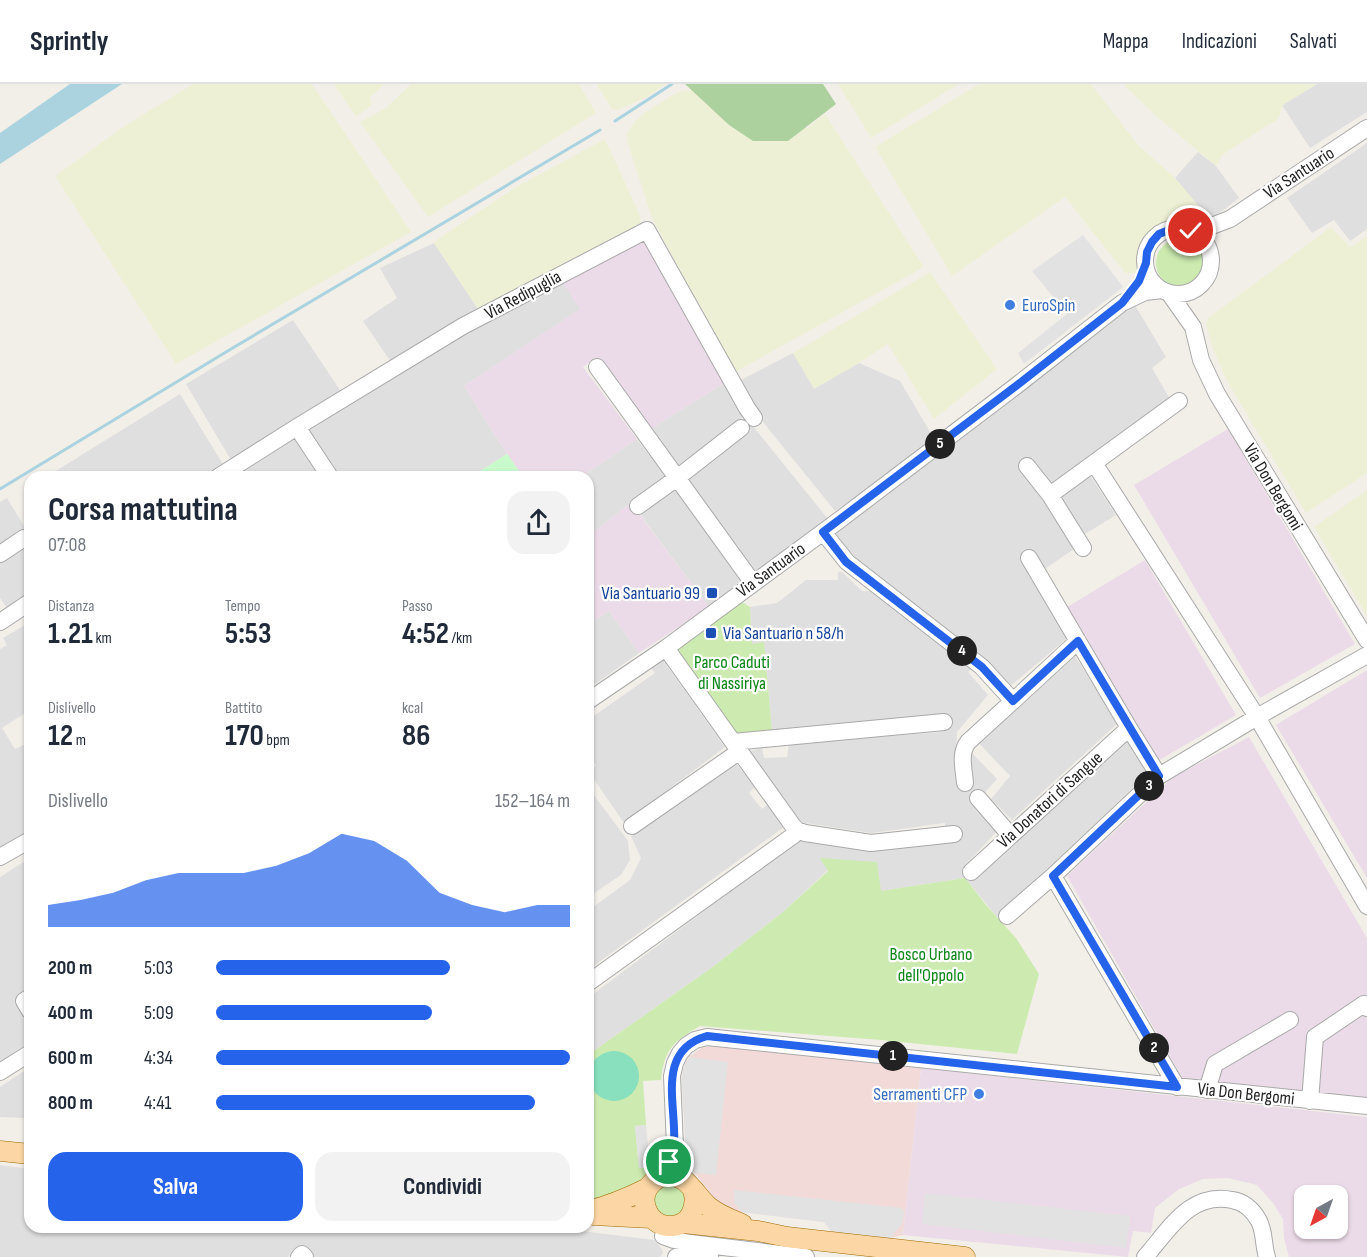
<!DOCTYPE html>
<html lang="it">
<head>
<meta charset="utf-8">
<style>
	:root { --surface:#fff; --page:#f2f2f3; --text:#1f2937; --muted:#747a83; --line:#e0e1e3; --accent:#2563eb }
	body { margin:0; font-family:"Sofia Sans Condensed",sans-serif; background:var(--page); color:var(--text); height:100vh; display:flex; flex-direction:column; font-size:22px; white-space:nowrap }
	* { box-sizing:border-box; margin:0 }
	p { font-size:20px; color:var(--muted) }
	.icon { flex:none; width:33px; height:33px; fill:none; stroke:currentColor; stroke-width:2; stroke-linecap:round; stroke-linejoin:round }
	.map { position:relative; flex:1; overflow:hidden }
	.drawer { position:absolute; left:24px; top:387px; width:570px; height:762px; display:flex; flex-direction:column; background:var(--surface); border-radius:18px; box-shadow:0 2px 4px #0004 }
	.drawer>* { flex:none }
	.needle { width:39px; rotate:220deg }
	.tools { position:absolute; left:1294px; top:1101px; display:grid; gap:12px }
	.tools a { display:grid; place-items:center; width:54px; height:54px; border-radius:12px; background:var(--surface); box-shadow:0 2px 4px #0004; font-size:30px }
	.pin { position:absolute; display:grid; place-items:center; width:51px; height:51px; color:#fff; margin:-26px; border:3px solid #fff; border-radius:50%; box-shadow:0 2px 6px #0007 }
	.km { position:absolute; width:30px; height:30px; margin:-15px; border-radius:50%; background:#222; color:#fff; font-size:16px; line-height:30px; text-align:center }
	.round { display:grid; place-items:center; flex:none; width:63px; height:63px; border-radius:18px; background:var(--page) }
	.summary { display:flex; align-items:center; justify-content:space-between; height:102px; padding:0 24px }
	h1 { font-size:33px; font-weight:700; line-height:45px }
	.metrics { display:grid; grid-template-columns:repeat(3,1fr); gap:9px; height:102px; padding:6px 24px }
	.metrics div { display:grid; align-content:center }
	.metrics b { font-size:30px; font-weight:700 }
	.metrics small { font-size:16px; font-weight:400 }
	.metrics p { font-size:16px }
	.chart { height:168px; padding:12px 24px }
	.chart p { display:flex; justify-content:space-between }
	.chart svg { width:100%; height:108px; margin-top:6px; fill:var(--accent); opacity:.7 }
	.button { display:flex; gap:12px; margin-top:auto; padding:12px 24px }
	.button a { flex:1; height:69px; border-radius:18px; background:var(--accent); color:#fff; font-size:24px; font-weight:700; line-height:69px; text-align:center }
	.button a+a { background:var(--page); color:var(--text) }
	ul { padding:0 24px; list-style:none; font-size:20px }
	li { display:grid; grid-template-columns:96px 72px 1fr; align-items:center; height:45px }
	li i { height:15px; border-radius:8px; background:var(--accent) }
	header { display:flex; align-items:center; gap:36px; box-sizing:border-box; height:84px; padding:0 30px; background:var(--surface); border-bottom:2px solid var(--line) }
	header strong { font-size:28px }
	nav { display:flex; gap:33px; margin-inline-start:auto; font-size:21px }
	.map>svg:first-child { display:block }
	.residential { fill:#e0dfdf }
	.commercial { fill:#f2dad9 }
	.industrial { fill:#ebdbe8; fill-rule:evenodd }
	.farmland { fill:#eef0d5 }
	.grass { fill:#cdebb0 }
	.forest { fill:#add19e }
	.park { fill:#c8facc }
	.pitch { fill:#88e0be }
	.parking { fill:#e2e2e2 }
	.water { fill:#aad3df }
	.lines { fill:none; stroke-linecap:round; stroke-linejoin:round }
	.stream { stroke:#aad3df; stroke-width:3 }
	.minor-casing { stroke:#a9a9a9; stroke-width:18 }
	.major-casing { stroke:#a06b00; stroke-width:21 }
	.minor { stroke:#fff; stroke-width:16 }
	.major { stroke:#fcd6a4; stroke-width:20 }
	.route-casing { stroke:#fff; stroke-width:12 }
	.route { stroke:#2563eb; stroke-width:8 }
	.shop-dot { fill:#3f7fe0; stroke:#fff; stroke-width:2 }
	.transit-dot { fill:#1a4fb4; stroke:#fff; stroke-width:2 }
	.labels { text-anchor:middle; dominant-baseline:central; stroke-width:4.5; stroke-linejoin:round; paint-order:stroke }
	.street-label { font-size:18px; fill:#222; stroke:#fff }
	.shop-label { font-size:18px; fill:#366cbe; stroke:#fff; text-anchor:start }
	.transit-label { font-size:18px; fill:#164399; stroke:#fff; text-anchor:end }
	.park-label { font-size:18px; fill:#0c8416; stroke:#fff }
</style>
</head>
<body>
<header>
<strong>Sprintly</strong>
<nav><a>Mappa</a><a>Indicazioni</a><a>Salvati</a></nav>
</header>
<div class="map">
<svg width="1367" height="1173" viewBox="0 0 1367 1173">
	<rect width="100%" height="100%" fill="#f2efe9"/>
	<path class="residential" d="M1317,0H1367V28L1310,64L1282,21Z
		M1367,59V145L1350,157L1334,136L1312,149L1287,114Z
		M1198,68L1216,82L1239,114L1210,136L1175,94Z
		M434,159L478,225L391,278L363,237L397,214L380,184Z
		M561,196L581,225L464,302L507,370L471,393H340L305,345L487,235Z
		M1133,218L1166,273L1152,284L1170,315L1043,411L1074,465L1042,487L1070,552L1008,604L877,497L832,448Z
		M293,236L342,309L231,376L186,300Z
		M793,269L814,304L859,279L900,297L936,358L835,427L763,338L737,298Z
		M726,298L743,333L677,384L649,346Z
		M180,310L224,382L206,393H46Z
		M752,341L828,435L753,491L684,393Z
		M295,351L323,393H229Z
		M637,355L667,394L631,419L588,452V393H581Z
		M1088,388L1116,431L1080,453L1056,412Z
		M674,402L742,496L709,523L639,429Z
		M7,414L27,447L0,464V418Z
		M30,456V509L7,524L0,514V475Z
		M838,488H842L862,507H875L973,583L968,588L988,611L957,648L956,679L970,667L997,695L976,718L999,745L967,779L973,794L1126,651L1147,690L997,833L965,794L881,807L821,774L828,786L783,828L714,882L588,971V914L804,752L945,753V739L871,749L799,738L748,668L762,664L764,674L787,673L789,660L941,648V632L772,647L764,559L752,560L750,523L777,519L806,496H838Z
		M609,527L639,569L588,605V541Z
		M30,538V626L2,644L15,665L26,660L30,668V748L0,765V565L7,561L3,554Z
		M1073,569L1118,639L1012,736L991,715L1010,692L976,656Z
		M663,576L725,663L624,739L589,688L596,681L588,670V636L655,589L650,582Z
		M735,678L755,703L749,709L762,725L769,720L784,743L588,886V827L630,796L641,774L631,752Z
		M588,703L628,757L630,776L621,791L588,813Z
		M30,774V906L16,915L30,936V958L0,977V793Z
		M30,983V1035L24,1034L0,1033V1003Z
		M0,1081L30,1085V1143H549L654,1156L662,1165L663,1169L660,1173H311L299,1163L288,1173H0Z"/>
	<path class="commercial" d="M716,961L748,964L921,984L903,1151L890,1154L832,1148L824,1138L732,1127L716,1117L688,1080L686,1070L682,998L683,985L689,973L701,964Z"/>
	<path class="industrial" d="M644,151L726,298L649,346L595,274L583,283L637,355L581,393H523L507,370L464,302L580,225L561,196Z
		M1228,345L1355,560L1260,614L1134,401Z
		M631,419L709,523L639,569L609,527L588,541V489L592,486L588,481V452Z
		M1145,476L1236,631L1158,677L1064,525Z
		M1367,586V794L1276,641Z
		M1249,653L1367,854V1015L1183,995L1067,792L1173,693Z
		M921,984L1367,1033V1173H1289L1284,1154L1283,1135L1273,1119L1257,1101L1228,1094L1203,1095L1179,1105L1155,1124L1151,1149L1133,1147L1128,1173L903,1151ZM1305,1112H1338V1144H1305Z"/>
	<path class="farmland" d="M193,0H312L411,148L176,280L55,92L126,41Z
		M334,0H385L370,13L372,20L356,33Z
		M411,0H579L596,29L428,133L360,38L386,24Z
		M596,0H665L649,12L618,26L612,25Z
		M838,0H959L871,54Z
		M979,0H1091L1138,61L1175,94L1210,136L1198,141L1184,138L1160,144L1146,155L1139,189H1125L1065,113L952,192L875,63Z
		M1123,0H1317L1283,21L1278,35L1222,71L1216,82L1156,32Z
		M692,6L729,41L807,44L825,30L924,183L735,288L652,134L627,57V49L634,39L643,30L678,8Z
		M605,55L639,129L641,140L478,225L434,159L439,154L514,104Z
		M1331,143L1349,162H1353L1367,152V389L1306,429L1227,297L1213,265L1206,240L1208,234Z
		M930,188L997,285L934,335L888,260L859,279L814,305L793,269Z
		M1367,406V532L1314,443Z"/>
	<path class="grass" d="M1156 179a24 24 0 1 1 48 0a24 24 0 1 1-48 0Z
		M739,516L750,523L752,560L764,558L772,647L732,651L674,565Z
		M820,774L877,778L881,807L965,794L987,822L1016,854L1039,890L1017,970L881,956L700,942C674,957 664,965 661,996L643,997L646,1041L635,1042L639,1084L661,1083L643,1098L588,1121V971L714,882L783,828L828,787Z
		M654 1116a16 16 0 1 1 32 0a16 16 0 1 1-32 0Z"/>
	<path class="forest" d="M685,0H823L836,20L788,57H753L729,41Z"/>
	<path class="park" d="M507,370L523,393H471Z"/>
	<path class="pitch" d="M589 992a25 25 0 1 1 50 0a25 25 0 1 1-50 0Z"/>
	<path class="parking" d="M1083,151L1123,203L1024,280L1018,269L1067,230L1032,187Z
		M690,973L728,978L716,1091L696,1089L688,1080L686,1070L682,998L683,985Z
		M646,1041L650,1083L639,1084L635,1042Z
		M734,1106L902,1124L904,1128L903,1139L890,1154L832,1148L824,1138L742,1128L734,1119Z
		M925,1109L1130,1132L1126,1164L922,1140Z"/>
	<path class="water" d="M70,0H122L0,80V49Z"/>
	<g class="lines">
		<path class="stream" d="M615,37L672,0
			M0,405L231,265L600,46"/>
		<g class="minor-casing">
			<path id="minor" d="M1145 177a33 33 0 1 1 66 0a33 33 0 1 1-66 0Z
				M1191,147L1209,143L1230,135L1367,44
				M1169,209L1193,243L1201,276L1217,310L1367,556
				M597,283L753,499
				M297,343L330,393
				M1094,379L1257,633L1367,822
				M1027,382L1050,411
				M218,393L297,343L463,242L647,146L747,324L754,334
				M638,422L677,394L741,344
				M823,448L847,478L982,583L1013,617L968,658C959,670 964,685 965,699
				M1083,464L1050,411L1179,317
				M0,470L24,454
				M1029,474L1129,644
				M0,538L30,518
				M666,564L733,658
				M588,617L666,564L838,437L1016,302L1122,219L1145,208L1162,206
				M1013,617L1078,557
				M978,714L1010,751
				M632,742L740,667
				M797,746L805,749L871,759L954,750
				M0,773L30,756
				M971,788L1129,644L1159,692
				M1053,792L1177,1003
				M1007,832L1053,792L1159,692L1257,633L1367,571
				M588,899L794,751L797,746L793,742L733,658L944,638
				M30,913L24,917L30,927
				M0,988L30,969
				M1207,1006L1215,980L1290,936
				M1310,1017L1315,953L1364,920L1367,924
				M691,1102L682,1090L675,1063L672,992L675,979L680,969L686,962L695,956L707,953L1367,1022
				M663,1152L674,1156L690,1159L806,1173
				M299,1173L302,1170L305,1173
				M676,1173C687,1168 698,1170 710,1172
				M1145,1173C1169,1146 1190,1107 1232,1116C1245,1118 1253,1126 1259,1137C1265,1149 1263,1161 1267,1173"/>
		</g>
		<g class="major-casing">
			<path id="major" d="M0,1067L30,1070
				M693,1106C698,1123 690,1143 669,1142C647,1141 636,1113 653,1098C656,1095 661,1093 666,1092C687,1089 695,1111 709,1123C719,1131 730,1135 742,1140
				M588,1127C609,1122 628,1114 648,1104
				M593,1131L651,1134
				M683,1139L758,1147L787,1153L965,1173"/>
		</g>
		<use href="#minor" class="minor"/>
		<use href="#major" class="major"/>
	</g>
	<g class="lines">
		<g class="route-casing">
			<path id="route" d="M669,1078C671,1073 674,1067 674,1061C677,1021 655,967 707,952L1177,1003L1053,792L1159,692L1078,557L1013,617L982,583L846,478L823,448L1016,302L1122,219L1139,197L1146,179L1147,168L1152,158L1159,150L1169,146L1180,144L1191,147"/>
		</g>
		<use href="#route" class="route"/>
	</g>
	<g class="shop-dot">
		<circle cx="1010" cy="221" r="6"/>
		<circle cx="979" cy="1010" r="6"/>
	</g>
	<g class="transit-dot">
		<rect x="706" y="503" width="12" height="12" rx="3"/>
		<rect x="705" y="543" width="12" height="12" rx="3"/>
	</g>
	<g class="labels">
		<g class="street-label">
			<text transform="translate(1299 89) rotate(-33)">Via Santuario</text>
			<text transform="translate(523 211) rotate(-28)">Via Redipuglia</text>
			<text transform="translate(1273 403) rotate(59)">Via Don Bergomi</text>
			<text transform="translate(771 486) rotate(-36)">Via Santuario</text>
			<text transform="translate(1050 716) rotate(-42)">Via Donatori di Sangue</text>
			<text transform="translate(1246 1010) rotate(6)">Via Don Bergomi</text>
		</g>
		<g class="shop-label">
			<text x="1022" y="221">EuroSpin</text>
			<text x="967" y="1010" text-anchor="end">Serramenti CFP</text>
		</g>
		<g class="transit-label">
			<text x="700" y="509">Via Santuario 99</text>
			<text x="723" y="549" text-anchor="start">Via Santuario n 58/h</text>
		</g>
		<g class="park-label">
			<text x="732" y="578">Parco Caduti<tspan x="732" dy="21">di Nassiriya</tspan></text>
			<text x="931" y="870">Bosco Urbano<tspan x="931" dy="21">dell'Oppolo</tspan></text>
		</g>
	</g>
</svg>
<div class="tools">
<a><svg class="needle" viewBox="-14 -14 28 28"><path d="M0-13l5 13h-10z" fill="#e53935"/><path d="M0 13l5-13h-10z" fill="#747a83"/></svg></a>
</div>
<div class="pin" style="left:669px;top:1078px;background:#1e9e55"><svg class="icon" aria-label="arrive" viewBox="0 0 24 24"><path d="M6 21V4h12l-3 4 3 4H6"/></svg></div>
<div class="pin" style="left:1191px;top:147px;background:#d93025"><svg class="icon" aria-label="check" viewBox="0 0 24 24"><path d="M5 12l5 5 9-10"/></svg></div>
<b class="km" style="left:893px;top:972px">1</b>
<b class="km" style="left:1154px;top:964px">2</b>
<b class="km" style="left:1149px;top:702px">3</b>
<b class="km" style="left:962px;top:567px">4</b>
<b class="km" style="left:940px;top:360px">5</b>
<section class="drawer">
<div class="summary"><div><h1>Corsa mattutina</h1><p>07:08</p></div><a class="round"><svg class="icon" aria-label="share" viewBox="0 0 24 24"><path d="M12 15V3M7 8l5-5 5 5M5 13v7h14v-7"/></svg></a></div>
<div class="metrics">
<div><p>Distanza</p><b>1.21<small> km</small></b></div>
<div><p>Tempo</p><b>5:53</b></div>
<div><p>Passo</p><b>4:52<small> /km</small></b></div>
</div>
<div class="metrics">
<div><p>Dislivello</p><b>12<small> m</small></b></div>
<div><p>Battito</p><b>170<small> bpm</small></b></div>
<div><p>kcal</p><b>86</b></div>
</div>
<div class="chart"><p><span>Dislivello</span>152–164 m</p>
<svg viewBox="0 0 160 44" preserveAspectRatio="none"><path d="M0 44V35L10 33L20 30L30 25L40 22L50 22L60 22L70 19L80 14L90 6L100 9L110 17L120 30L130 35L140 38L150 35L160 35V44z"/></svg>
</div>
<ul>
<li><b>200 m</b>5:03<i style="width:66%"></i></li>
<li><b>400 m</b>5:09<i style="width:61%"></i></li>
<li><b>600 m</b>4:34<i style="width:100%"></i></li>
<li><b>800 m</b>4:41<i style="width:90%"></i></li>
</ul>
<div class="button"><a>Salva</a><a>Condividi</a></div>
</section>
</div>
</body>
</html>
